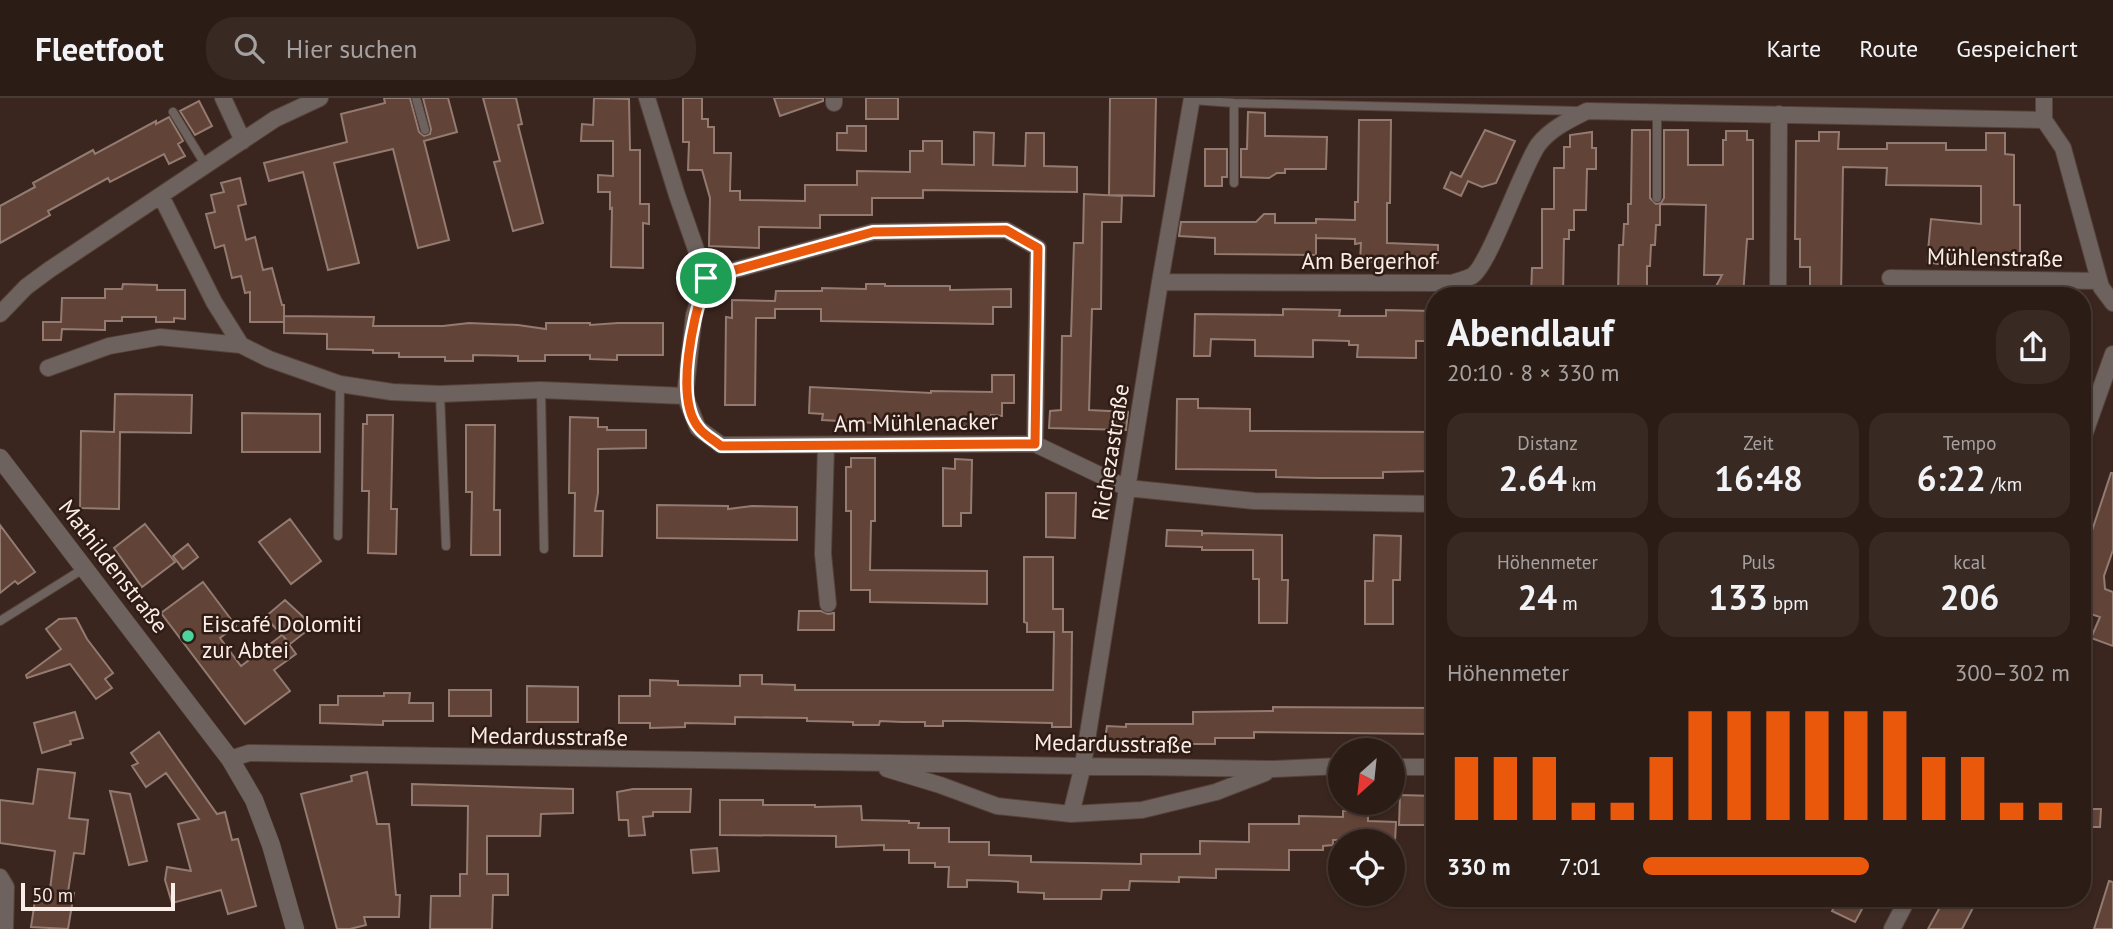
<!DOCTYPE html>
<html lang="de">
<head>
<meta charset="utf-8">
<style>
	:root { --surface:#2c1c16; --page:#382923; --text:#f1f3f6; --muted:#a6a1a1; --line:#483a35; --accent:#ea580c }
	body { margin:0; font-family:"PT Sans",sans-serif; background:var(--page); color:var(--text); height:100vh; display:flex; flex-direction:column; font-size:26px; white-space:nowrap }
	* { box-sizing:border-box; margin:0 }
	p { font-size:23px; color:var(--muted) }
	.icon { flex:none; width:38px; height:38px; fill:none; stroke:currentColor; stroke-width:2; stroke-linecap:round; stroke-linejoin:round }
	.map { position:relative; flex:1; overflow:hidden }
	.panel { position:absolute; left:1426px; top:189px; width:665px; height:620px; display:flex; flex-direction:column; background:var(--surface); border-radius:28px; box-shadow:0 2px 5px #0004,0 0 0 2px var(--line) }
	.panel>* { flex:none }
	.needle { width:46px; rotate:207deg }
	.fabs { position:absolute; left:1328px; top:640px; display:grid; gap:14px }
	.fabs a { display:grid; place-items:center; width:77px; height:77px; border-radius:50%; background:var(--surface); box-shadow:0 2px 5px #0004,0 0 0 2px var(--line); font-size:35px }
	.scale { position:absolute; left:21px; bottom:18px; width:154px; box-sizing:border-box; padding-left:7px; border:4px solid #faece7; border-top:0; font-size:19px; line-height:24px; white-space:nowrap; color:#faece7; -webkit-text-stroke:5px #2f1c15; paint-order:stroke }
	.pin { position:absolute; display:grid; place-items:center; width:60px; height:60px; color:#fff; margin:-30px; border:4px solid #fff; border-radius:50%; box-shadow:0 2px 7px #0007 }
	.round { display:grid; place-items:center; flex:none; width:74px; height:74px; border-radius:28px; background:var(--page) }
	.head { display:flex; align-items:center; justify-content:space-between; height:119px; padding:0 21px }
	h1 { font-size:38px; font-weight:600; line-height:52px }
	.metrics { display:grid; grid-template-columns:repeat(3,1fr); gap:10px; height:119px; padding:7px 21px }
	.metrics div { display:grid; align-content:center; border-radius:18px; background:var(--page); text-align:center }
	.metrics b { font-size:35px; font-weight:600 }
	.metrics small { font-size:19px; font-weight:400 }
	.metrics p { font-size:19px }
	.chart { height:196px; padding:14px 21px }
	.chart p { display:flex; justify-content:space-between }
	.chart svg { width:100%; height:126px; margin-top:7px; stroke:var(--accent); stroke-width:6 }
	ul { padding:0 21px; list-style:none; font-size:23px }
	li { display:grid; grid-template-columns:112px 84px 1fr; align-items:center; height:52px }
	li i { height:18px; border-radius:9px; background:var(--accent) }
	header { display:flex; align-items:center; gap:42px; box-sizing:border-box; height:98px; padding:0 35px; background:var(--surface); border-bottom:2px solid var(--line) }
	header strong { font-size:33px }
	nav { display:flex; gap:38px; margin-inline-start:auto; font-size:24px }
	.search { width:490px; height:63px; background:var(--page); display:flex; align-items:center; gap:18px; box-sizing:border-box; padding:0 24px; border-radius:28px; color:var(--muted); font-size:26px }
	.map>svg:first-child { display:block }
	.building { fill:#614337; stroke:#937b72; stroke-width:2 }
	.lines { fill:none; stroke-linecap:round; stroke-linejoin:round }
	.service-casing { stroke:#55423a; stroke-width:10 }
	.minor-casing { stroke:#55423a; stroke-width:18 }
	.tertiary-casing { stroke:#55423a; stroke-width:19 }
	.service { stroke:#6d625e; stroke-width:8 }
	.minor { stroke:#6d625e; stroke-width:16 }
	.tertiary { stroke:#6d625e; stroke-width:18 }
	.route-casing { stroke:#fff; stroke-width:14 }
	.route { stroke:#ea580c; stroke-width:9 }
	.poi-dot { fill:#4bd49b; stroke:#2f1c15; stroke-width:2.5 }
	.labels { text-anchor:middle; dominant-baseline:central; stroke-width:5; stroke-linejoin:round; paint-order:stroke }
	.street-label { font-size:23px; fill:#faece7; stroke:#2f1c15 }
	.poi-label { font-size:23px; fill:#faece7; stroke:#2f1c15; text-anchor:start }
</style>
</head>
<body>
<header>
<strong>Fleetfoot</strong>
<div class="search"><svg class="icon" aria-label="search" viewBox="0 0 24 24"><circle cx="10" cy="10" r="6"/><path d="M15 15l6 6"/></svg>Hier suchen</div>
<nav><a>Karte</a><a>Route</a><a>Gespeichert</a></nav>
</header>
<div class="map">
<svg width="2113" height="831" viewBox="0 0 2113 831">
	<rect width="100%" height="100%" fill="#3a261e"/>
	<path class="building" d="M384,0H410L419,34L424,38L430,36L431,31L423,0H448L457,34L424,43L449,142L418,150L393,51L334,65L359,165L328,172L303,74L269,83L264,65L347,44L341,16L385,5Z
		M483,0H516L522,26L518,27L543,125L513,133L494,64L500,63Z
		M594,0L629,1L630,52H640V106H649V126L643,125V170L611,169L612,110L610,111V94H598V77L613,78V43H581L582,26L593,27Z
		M683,0H702V21H708V29H714V55H731L730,93H740V102L805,103V87H857V73L910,74V53H923V43H942V66L974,67V34L994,35L993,67L1025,68L1026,35H1044V68L1077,69V94L923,92V100H872V117H820V130L759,129V150L709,148L710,100L702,72H688L689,44H683Z
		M774,0H823V3L780,18Z
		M866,0H898V21H866Z
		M1110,0H1156L1154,98L1109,97Z
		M199,3L212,28L195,37L180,13Z
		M1248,14L1265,15V38L1327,39L1326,71H1285V75H1277L1269,80L1241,79V51H1247Z
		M169,19L183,43L178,46L185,58L169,66L164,56L110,84L108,80L48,113L50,117L0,145V108L35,89L33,85L93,52L95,56L156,23V26Z
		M1359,22H1391L1390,105H1387V145L1438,147V165L1360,164L1361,145L1355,146V141L1316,140V136V157L1215,156V140L1179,138L1181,124H1256L1264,116H1275V125H1316V121L1355,122V104H1358Z
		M847,28H866V53L837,52V35H847Z
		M1485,32L1515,43L1496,85L1482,89L1468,83L1461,98L1444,90L1451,74L1461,79Z
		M1632,32H1650V100L1656,106L1661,105L1664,100V32H1688V67H1723V42H1726V33H1747V42H1753V141H1747L1743,198H1711L1722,177H1704L1706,107L1660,106V127H1656L1655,147H1651L1650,168H1647V198H1618L1619,147H1623L1624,126H1628V106H1631Z
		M1592,34V50H1596V71H1587L1586,112H1574V132H1569V141H1564L1563,198H1531L1532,170H1542V111H1554V70H1564V49H1570V37Z
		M1819,34H1839L1838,51H1887V45H1946V52H1986V35H2005V56L2014,57V107H2020V165H1990V157H1952L1949,168L1927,164L1931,121L1981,126V88L1886,87L1887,70L1843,69L1841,198H1810V169H1800V141H1795L1796,43H1819Z
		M1205,51H1227V79H1222V88H1205Z
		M240,80L246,106L238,108L246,142L255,139L263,172L272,170L282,207H284V224H250V194L245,195L241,178L232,180L224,147L215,150L206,116L215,114L211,97L224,94L221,85Z
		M1084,96L1122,98L1121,124H1102L1101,211H1092L1089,312L1128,314L1126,332L1049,330L1050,313L1061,312L1062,238H1071L1074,145H1083Z
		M123,186L157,187V192H185V221L174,220V224H156V219H122V223H105V232L62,231L61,242H43V224H61L62,200H105V191H122Z
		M866,186H885V188H950V192L1011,191V209H993V226L821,223V211H775V220H756L755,307H725L726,219L732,220V202L775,203L776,193H822V190L866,191Z
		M1283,211L1340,212L1339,218H1386V212L1435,213V243H1416V260L1357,259L1358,247H1349V243L1313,242V259L1255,258V242L1211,241L1210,258H1194L1195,216L1283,217Z
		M284,218L374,219L373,228H443L469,225L518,227L546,231V225H590V227L618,225H663V257H617V262L590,261V257H545V263H518V258L473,257V263H445V259H399V255H373V252L327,251V236L284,235Z
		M992,277H1014V305H1002V318L991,317V328H930L822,322L823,316L809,315L810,289L931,295V293L992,294Z
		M115,296L192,297L191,335L120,334L119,411L80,410L81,333L114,334Z
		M1177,301H1198V310L1250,311V333L1435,334V373L1383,374V380H1318L1276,379V372L1176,371Z
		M242,315L320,316V354H242Z
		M367,317H393L391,411H397L396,456L368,455L369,393H362L363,326H367Z
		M570,319L598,320V329H607V332H646V350L598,351V395L595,413H603L602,458H574L575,395H569Z
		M466,327H495L494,412H500V457H471L472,394H466Z
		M851,360H875V423H871L870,472L987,473V506L870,504V492H851V413H846V369H851Z
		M955,361L972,362L971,415H961V428H943V370L955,371Z
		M2111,375H2113V452L2104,478L2105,491L2113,494V548L2091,540L2100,519L2082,513V463Z
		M1046,395H1076L1075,440L1046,439Z
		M657,407L728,408V411L752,408L797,409V442L657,440Z
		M290,421L321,463L291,486L259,444Z
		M145,426L175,464L142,489L114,450Z
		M0,427L35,474L18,486L15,483L0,495Z
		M1167,432L1202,433V438V435L1282,437V482H1288L1287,525H1259V481H1253V452H1202V449L1166,448Z
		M1374,437L1401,438L1400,482H1393V526H1365V483H1373Z
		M188,446L198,459L183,471L173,458Z
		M1024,459H1053V511H1063V534H1072L1071,629H1052V625L966,623H943V628H925V624H902L880,623L879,627H853V624L807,623V620L735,619V626L685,625V629L650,630V625H619V598H650V582L678,583V587L740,588V577H762V586L795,587V592H1053L1054,534H1027V525L1024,524Z
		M203,484L236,528L220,540L241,568L282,537L265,519L285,502L313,528L290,546L283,538L296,556L274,572L290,593L245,626L161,515Z
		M799,513H821L828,516L834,515V532H798Z
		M76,520L87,541L113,575L105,581L112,590L96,601L70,566L27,580L26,577L61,551L46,531L59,521Z
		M527,588L578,589V624H527Z
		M449,592H491V618H449Z
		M384,595H410L409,605H433V623H383V627L320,625V607H338V598H384Z
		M1273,609L1435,610V636L1254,634V640H1215V646H1170V651H1126V648H1104L1107,628L1126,629V626H1193V614L1273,613Z
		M75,614L83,640L70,643L71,646L42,655L34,625Z
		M159,634L217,716L225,714L232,742L238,741L256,808L228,816L221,792L172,805L165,782L167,769L191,773L178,726L199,721L166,675L146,689L132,668L138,665L131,655Z
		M38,671L75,675L69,720L88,722L84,756L74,755L68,794L74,795L68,831L31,829L37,789L50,791L55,753L0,745V702L33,706Z
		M367,674L377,726H389L396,797H400L399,819H364L366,827L350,831H337L301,696L352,683L351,678Z
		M412,686L573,691V715L541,716L540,738H487V776H508V797H493L492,831H430L431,798H460V776H467L468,708L412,707Z
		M633,691H691L690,714H653V718L643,719L645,737L629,738L628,722H619L617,694Z
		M110,693L130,696L147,763L129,767Z
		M1400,697L1435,698V727H1399Z
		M720,702H763V707H815V709L861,708L862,722L909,723V725H919L918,730H949V744H989V757L1031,758V764L1141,766V756H1200V743L1249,744V726H1299V718L1343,719V713H1368V723L1396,724L1395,744H1379V741L1333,742V747L1323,748V752H1289V772L1216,771V780L1179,779V784L1130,783L1129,792H1102L1101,801H1044V795L1018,794V784L1009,783L967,782V789H948L949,769H935V765H909V752H884V747L836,749V738L720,737Z
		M2082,711H2101L2100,729H2082Z
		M717,750L719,773L693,775L691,752Z
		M2109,783L2113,784V831H2094Z
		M1839,800H1868L1855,824L1832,813Z
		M1945,800H1978L1962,831H1928Z"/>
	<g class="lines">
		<g class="service-casing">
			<path id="service" d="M416,0L425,32
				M1192,2L1234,5L1580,13
				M1234,5V85
				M173,14L206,68
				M1657,14V100
				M541,292L544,451
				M440,296L446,448
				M338,438L340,286
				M0,523L83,471"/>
		</g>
		<g class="minor-casing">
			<path id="minor" d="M223,0L243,43
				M647,0L677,97L706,180L873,134L1006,132L1038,150L1035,346
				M2044,0V22L2063,50L2101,189L2113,205
				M834,5V0
				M161,98L214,204L241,247
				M1890,180L2099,183
				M1160,184L1451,185C1458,183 1466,181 1472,178C1489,168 1521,72 1538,47C1550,31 1569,22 1587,13L2044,22
				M1778,198L1779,16
				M0,216L26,189L49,172L275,21L320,0
				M48,270L109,248L160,239L241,247L269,261L340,286L392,294L440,296L541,292L685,298L698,330L721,347L1035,346L1127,390L1254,403L1435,406
				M685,298L694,217L706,180
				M2082,343L2113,256
				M826,348L823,456L828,506
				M230,661L249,655L1274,671L1340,668
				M1393,669H1435
				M887,671L940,687L997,708L1071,716L1142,712L1216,694L1265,675
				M1071,716L1083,667L1160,184L1192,0
				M0,779L6,789L5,831
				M1892,831L1908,800"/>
		</g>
		<g class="tertiary-casing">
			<path id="tertiary" d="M0,360L230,661L254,702L271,747L295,831"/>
		</g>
		<use href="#service" class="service"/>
		<use href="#minor" class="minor"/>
		<use href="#tertiary" class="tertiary"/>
	</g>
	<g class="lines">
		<g class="route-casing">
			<path id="route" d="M1006,132L1038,150L1035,346L721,348C714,342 704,337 699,330C673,300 695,215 706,180L873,134Z"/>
		</g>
		<use href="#route" class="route"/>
	</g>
	<circle class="poi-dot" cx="188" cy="538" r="7"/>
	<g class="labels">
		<g class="street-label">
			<text transform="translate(1995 159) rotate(1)">Mühlenstraße</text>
			<text x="1369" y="162">Am Bergerhof</text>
			<text transform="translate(916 324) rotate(-1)">Am Mühlenacker</text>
			<text transform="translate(1110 354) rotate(-81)">Richezastraße</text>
			<text transform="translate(114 468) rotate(52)">Mathildenstraße</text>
			<text transform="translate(549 638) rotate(1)">Medardusstraße</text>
			<text transform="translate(1113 645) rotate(1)">Medardusstraße</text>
		</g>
		<g class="poi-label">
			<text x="202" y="525">Eiscafé Dolomiti<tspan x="202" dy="26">zur Abtei</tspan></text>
		</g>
	</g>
</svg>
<div class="fabs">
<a><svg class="needle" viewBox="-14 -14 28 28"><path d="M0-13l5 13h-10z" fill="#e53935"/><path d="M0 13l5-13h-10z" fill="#a6a1a1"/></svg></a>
<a><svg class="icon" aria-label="locate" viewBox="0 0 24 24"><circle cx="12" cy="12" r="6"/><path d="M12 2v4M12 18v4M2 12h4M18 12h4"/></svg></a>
</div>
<div class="scale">50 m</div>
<div class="pin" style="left:706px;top:180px;background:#1e9e55"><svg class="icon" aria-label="arrive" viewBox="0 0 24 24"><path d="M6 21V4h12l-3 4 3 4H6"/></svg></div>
<section class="panel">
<div class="head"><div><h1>Abendlauf</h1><p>20:10 · 8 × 330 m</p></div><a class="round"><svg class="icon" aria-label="share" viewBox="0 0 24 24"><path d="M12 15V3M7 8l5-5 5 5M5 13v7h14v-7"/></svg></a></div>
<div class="metrics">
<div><p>Distanz</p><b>2.64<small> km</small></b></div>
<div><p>Zeit</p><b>16:48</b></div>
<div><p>Tempo</p><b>6:22<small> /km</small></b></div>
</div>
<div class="metrics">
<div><p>Höhenmeter</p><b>24<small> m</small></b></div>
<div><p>Puls</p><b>133<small> bpm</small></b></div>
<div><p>kcal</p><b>206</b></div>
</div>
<div class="chart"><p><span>Höhenmeter</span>300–302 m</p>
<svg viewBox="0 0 160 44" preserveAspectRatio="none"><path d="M5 44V22M15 44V22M25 44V22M35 44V38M45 44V38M55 44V22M65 44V6M75 44V6M85 44V6M95 44V6M105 44V6M115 44V6M125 44V22M135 44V22M145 44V38M155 44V38"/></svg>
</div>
<ul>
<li><b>330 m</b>7:01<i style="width:53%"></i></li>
</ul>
</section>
</div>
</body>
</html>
